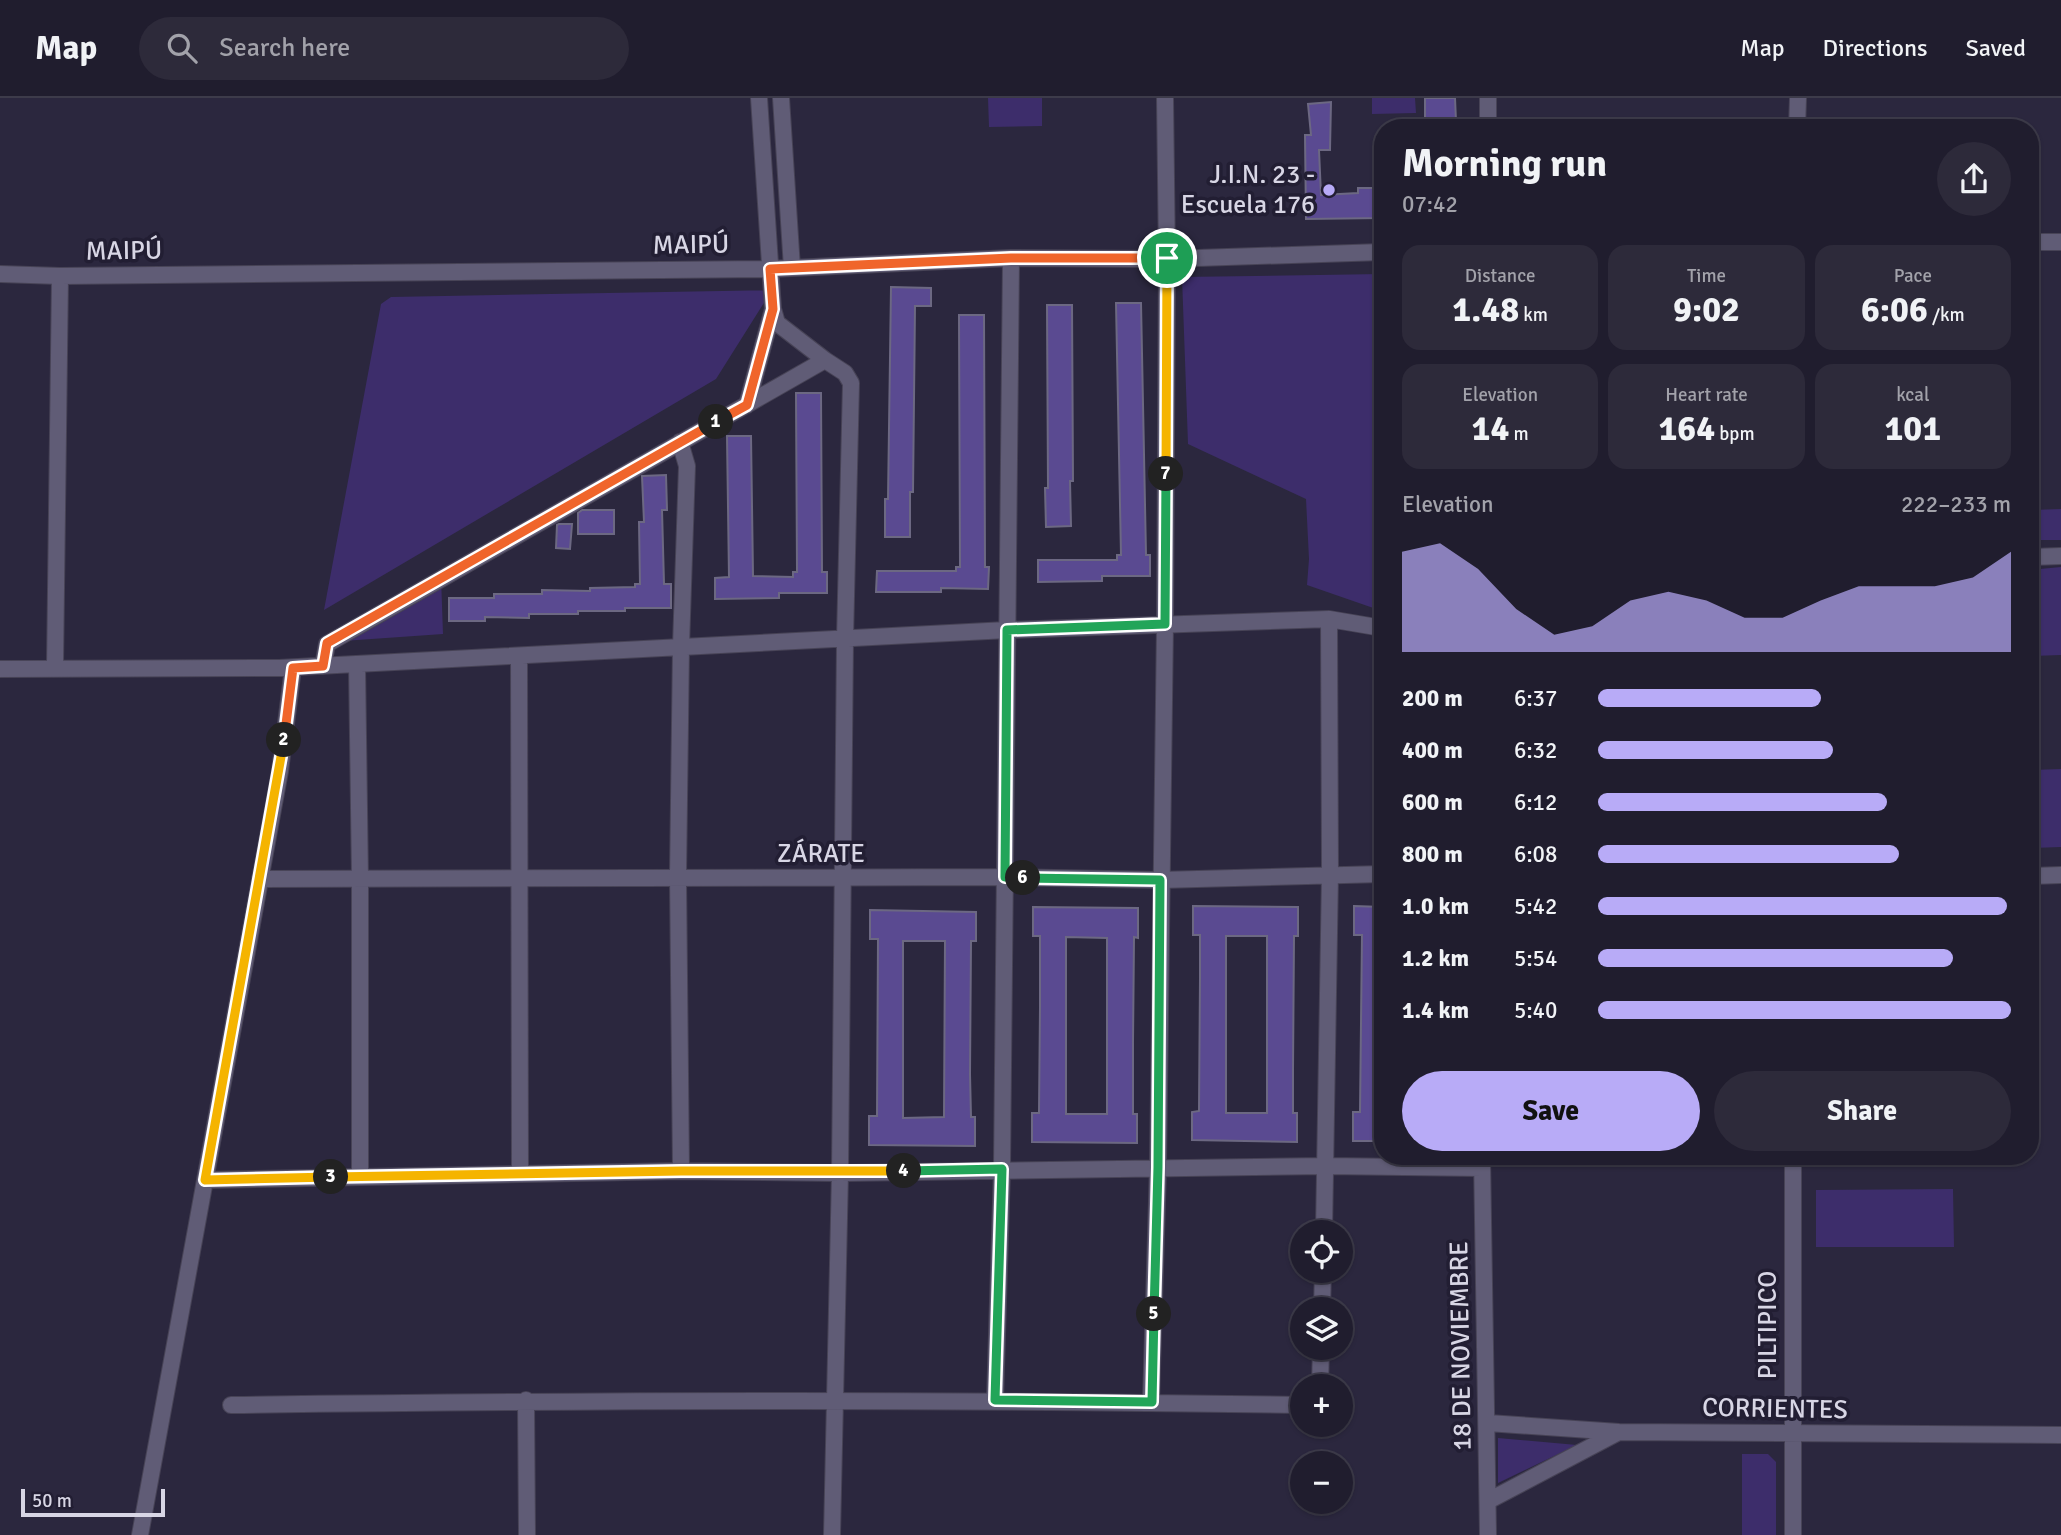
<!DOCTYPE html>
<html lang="en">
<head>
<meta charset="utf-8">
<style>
	:root { --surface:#201d2e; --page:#2d2a3a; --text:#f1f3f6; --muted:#a2a2aa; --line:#3d3b4a; --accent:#b8abf7 }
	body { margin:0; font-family:Signika,sans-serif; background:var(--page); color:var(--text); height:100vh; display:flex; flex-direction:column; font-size:26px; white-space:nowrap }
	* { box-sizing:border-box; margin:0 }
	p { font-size:23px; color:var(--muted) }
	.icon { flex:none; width:38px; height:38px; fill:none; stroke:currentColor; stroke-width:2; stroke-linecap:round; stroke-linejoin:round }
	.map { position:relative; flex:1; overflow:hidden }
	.panel { position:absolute; left:1374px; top:21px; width:665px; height:1046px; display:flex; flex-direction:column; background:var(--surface); border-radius:28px; box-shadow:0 2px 5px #0004,0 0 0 2px var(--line) }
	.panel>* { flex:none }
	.fabs { position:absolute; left:1290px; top:1122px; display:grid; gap:14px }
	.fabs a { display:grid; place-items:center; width:63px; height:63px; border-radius:50%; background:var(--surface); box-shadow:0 2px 5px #0004,0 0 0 2px var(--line); font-size:35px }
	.scale { position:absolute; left:21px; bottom:18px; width:144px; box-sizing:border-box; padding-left:7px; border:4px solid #d8d6e5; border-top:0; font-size:19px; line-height:24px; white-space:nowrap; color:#d8d6e5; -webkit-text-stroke:5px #221e33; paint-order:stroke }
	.pin { position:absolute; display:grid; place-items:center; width:60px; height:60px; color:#fff; margin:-30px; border:4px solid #fff; border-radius:50%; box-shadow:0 2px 7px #0007 }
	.km { position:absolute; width:35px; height:35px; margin:-18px; border-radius:50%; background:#222; color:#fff; font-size:19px; line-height:35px; text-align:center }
	.round { display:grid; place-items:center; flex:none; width:74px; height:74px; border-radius:37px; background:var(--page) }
	.headline { display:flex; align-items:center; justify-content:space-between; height:119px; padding:0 28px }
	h1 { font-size:38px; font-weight:700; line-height:52px }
	.metrics { display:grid; grid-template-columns:repeat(3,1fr); gap:10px; height:119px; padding:7px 28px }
	.metrics div { display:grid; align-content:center; border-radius:18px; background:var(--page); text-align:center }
	.metrics b { font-size:35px; font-weight:700 }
	.metrics small { font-size:19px; font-weight:400 }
	.metrics p { font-size:19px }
	.chart { height:196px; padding:14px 28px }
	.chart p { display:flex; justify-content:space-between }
	.chart svg { width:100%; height:126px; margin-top:7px; fill:var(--accent); opacity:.7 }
	.action { display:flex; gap:14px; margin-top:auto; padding:14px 28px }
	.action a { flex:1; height:80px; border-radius:42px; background:var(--accent); color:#111; font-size:28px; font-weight:700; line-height:80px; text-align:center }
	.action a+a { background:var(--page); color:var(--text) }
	ul { padding:0 28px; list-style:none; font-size:23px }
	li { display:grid; grid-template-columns:112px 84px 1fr; align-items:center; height:52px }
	li i { height:18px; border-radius:9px; background:var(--accent) }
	header { display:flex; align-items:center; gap:42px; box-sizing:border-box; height:98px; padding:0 35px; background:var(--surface); border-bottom:2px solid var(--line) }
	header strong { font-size:33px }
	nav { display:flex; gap:38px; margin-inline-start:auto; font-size:24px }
	.search { width:490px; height:63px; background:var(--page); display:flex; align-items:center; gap:18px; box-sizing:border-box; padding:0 24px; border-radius:38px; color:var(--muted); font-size:26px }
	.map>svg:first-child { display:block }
	.green { fill:#3d2d6b }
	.building { fill:#5a4a91; stroke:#6c6882; stroke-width:2; fill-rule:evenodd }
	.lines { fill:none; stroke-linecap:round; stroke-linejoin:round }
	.minor-casing { stroke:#474356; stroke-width:18 }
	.minor { stroke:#605c76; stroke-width:16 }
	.split-1-casing { stroke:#fff; stroke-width:14 }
	.split-2-casing { stroke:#fff; stroke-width:14 }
	.split-3-casing { stroke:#fff; stroke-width:14 }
	.split-4-casing { stroke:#fff; stroke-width:14 }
	.split-5-casing { stroke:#fff; stroke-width:14 }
	.split-6-casing { stroke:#fff; stroke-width:14 }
	.split-7-casing { stroke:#fff; stroke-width:14 }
	.split-8-casing { stroke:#fff; stroke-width:14 }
	.split-1 { stroke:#f0652b; stroke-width:9 }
	.split-2 { stroke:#f0652b; stroke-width:9 }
	.split-3 { stroke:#f5b400; stroke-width:9 }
	.split-4 { stroke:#f5b400; stroke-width:9 }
	.split-5 { stroke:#22a559; stroke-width:9 }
	.split-6 { stroke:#22a559; stroke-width:9 }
	.split-7 { stroke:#22a559; stroke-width:9 }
	.split-8 { stroke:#f5b400; stroke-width:9 }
	.poi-dot { fill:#b8abf7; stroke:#221e33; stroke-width:2.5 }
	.labels { text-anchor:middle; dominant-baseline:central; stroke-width:7; stroke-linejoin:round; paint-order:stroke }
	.poi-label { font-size:26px; fill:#d8d6e5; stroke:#221e33; text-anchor:end }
	.street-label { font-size:26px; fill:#d8d6e5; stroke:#221e33 }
</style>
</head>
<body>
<header>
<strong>Map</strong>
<div class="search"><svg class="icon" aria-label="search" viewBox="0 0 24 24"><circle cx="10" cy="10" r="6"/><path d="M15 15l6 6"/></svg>Search here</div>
<nav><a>Map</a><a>Directions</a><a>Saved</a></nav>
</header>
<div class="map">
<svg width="2061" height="1437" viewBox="0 0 2061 1437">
	<rect width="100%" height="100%" fill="#2b273e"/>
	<path class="green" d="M988,0H1042V28L989,29Z
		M1372,0H1415L1416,15L1372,16Z
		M1382,176V513L1307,487L1309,461L1306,401L1188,346L1182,179Z
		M772,192L716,281L324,512L381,206L391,199Z
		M2061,411V442H2030V412Z
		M2061,469V557L2030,558V472Z
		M441,479L443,536L343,543Z
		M2061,671V749L2030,750V672Z
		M1953,1091L1954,1149H1816V1092Z
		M1498,1340L1577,1347L1498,1385Z
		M1742,1356H1768L1776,1364V1437H1742Z"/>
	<path class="building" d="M1425,0H1455L1456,23H1425Z
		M1331,4L1330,52H1319L1321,97L1358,95V90H1382V120L1306,121L1305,37H1311L1308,6Z
		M891,189L931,190V208H915L913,394H910V439H885V401H888Z
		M1116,205H1141L1146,457H1150V478H1102V483L1038,484V462H1117V457H1121Z
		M1047,207H1072L1073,383H1070L1071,428L1046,429L1045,390H1048Z
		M959,217H984L985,469H989L988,491L941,490V494H876L877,473H956V469H960Z
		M796,295H821L822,474H827V495H779V500L715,501V480L729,479L727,338H751L753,478L793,479V474H797Z
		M666,377L667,412H662L664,486H671V510H625V513H578V516H529V520L485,519V523H449V500H494V496H542V492L590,493V490L635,489V486H640L639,424H644L642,378Z
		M582,412H614V436H578V415Z
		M559,426H572L570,451L556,450L557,427Z
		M1193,808L1298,809V838H1294L1293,972V1015H1297V1044L1192,1042V1014L1199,1013L1200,880V837H1193ZM1226,838H1267V1015H1226Z
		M1354,808L1382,809V1043H1353V1014H1360L1362,837H1354Z
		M1033,809L1138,810V840L1134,839L1133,945V1016H1137V1045L1032,1044V1015H1039L1040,909V838H1033ZM1066,839L1107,840V1016H1066Z
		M870,812L976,814V843H971L970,976L971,1019H975V1048L869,1047V1018H877L878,841H870ZM903,843H945L944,1019L903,1020Z"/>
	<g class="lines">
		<g class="minor-casing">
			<path id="minor" d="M759,0L773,211L777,225L825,262
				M781,0L792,170
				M1488,30V0
				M1797,30L1798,0
				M2030,144H2061
				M0,176L60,178L770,171L1011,160L1167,161L1382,154
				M747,307L773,211
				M680,344L687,368L681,548L678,779L681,1073
				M2030,459L2061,458
				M519,558L520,1076
				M357,566L360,782V1078
				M323,568L327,546L825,262L845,275L851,285L845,541L840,1075L832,1437
				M55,569L60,178
				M0,571L279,570L1007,532L1329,521L1382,530
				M2030,778L2061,777
				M260,781L1005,779L1160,782L1382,776
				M1482,1059L1488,1437
				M1793,1059V1437
				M205,1082L681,1073L840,1075L1325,1068L1482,1070
				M1324,1134L1330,776L1329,521
				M1322,1211L1323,1172
				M1320,1288L1321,1250
				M526,1302L527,1437
				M995,1302L1002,1071L1011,160
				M1151,1304L1158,1069L1165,526L1167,161L1165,0
				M231,1307C588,1302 945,1301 1302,1307
				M1488,1325L1619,1334L2061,1337
				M1488,1403L1617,1335
				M140,1437L280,673L293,570"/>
		</g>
		<use href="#minor" class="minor"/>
	</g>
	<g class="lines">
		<g class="split-1-casing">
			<path id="split-1" d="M716,324L747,307L773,211L770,171L1011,160H1167"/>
		</g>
		<g class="split-2-casing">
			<path id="split-2" d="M284,642L293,570L323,568L327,545L716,324"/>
		</g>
		<g class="split-3-casing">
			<path id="split-3" d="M284,642L205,1082L331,1079"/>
		</g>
		<g class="split-4-casing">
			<path id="split-4" d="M331,1079L681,1073H904"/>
		</g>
		<g class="split-5-casing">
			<path id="split-5" d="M904,1073L1002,1071L995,1302L1152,1304L1154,1216"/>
		</g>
		<g class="split-6-casing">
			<path id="split-6" d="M1023,780L1160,782L1158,1069L1154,1216"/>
		</g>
		<g class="split-7-casing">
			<path id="split-7" d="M1023,780L1005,779L1007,532L1165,526L1166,376"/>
		</g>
		<g class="split-8-casing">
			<path id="split-8" d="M1166,376L1167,160"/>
		</g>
		<use href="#split-1" class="split-1"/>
		<use href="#split-2" class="split-2"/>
		<use href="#split-3" class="split-3"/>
		<use href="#split-4" class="split-4"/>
		<use href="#split-5" class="split-5"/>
		<use href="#split-6" class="split-6"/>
		<use href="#split-7" class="split-7"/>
		<use href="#split-8" class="split-8"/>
	</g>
	<circle class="poi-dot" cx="1329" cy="92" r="7"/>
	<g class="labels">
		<g class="poi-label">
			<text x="1315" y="77">J.I.N. 23 -<tspan x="1315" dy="30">Escuela 176</tspan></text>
		</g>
		<g class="street-label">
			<text transform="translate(691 147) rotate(-1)">MAIPÚ</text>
			<text transform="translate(124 153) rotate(-1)">MAIPÚ</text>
			<text x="821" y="756">ZÁRATE</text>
			<text transform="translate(1768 1227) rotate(-90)">PILTIPICO</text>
			<text transform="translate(1461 1248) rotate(-91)">18 DE NOVIEMBRE</text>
			<text transform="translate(1775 1311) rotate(1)">CORRIENTES</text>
		</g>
	</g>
</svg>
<div class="fabs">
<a><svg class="icon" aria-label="locate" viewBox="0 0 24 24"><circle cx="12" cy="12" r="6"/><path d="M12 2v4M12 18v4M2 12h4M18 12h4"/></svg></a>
<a><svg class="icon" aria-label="layers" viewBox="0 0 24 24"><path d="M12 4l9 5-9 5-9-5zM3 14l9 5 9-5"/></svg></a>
<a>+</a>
<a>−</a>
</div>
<div class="scale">50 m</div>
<div class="pin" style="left:1167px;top:160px;background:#1e9e55"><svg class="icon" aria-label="arrive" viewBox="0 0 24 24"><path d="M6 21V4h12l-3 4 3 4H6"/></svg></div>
<b class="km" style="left:716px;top:324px">1</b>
<b class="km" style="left:284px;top:642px">2</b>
<b class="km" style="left:331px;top:1079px">3</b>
<b class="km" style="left:904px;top:1073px">4</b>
<b class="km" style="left:1154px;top:1216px">5</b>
<b class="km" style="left:1023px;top:780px">6</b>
<b class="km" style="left:1166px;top:376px">7</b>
<section class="panel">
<div class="headline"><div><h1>Morning run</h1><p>07:42</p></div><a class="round"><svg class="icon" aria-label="share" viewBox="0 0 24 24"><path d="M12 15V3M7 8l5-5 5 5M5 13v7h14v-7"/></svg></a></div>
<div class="metrics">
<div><p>Distance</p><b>1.48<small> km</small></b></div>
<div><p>Time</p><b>9:02</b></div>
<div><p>Pace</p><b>6:06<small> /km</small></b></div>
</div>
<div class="metrics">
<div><p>Elevation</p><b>14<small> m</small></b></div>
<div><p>Heart rate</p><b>164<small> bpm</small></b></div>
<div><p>kcal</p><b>101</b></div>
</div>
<div class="chart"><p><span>Elevation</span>222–233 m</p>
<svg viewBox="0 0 160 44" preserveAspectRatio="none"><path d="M0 44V9L10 6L20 15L30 29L40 38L50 35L60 26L70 23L80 26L90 32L100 32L110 26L120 21L130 21L140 21L150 18L160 9V44z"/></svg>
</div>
<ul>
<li><b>200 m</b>6:37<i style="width:54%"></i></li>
<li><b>400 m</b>6:32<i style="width:57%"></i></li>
<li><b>600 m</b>6:12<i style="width:70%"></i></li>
<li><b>800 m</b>6:08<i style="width:73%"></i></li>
<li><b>1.0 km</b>5:42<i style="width:99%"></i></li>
<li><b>1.2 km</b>5:54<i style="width:86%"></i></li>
<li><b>1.4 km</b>5:40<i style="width:100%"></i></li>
</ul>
<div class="action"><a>Save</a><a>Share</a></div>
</section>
</div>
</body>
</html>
